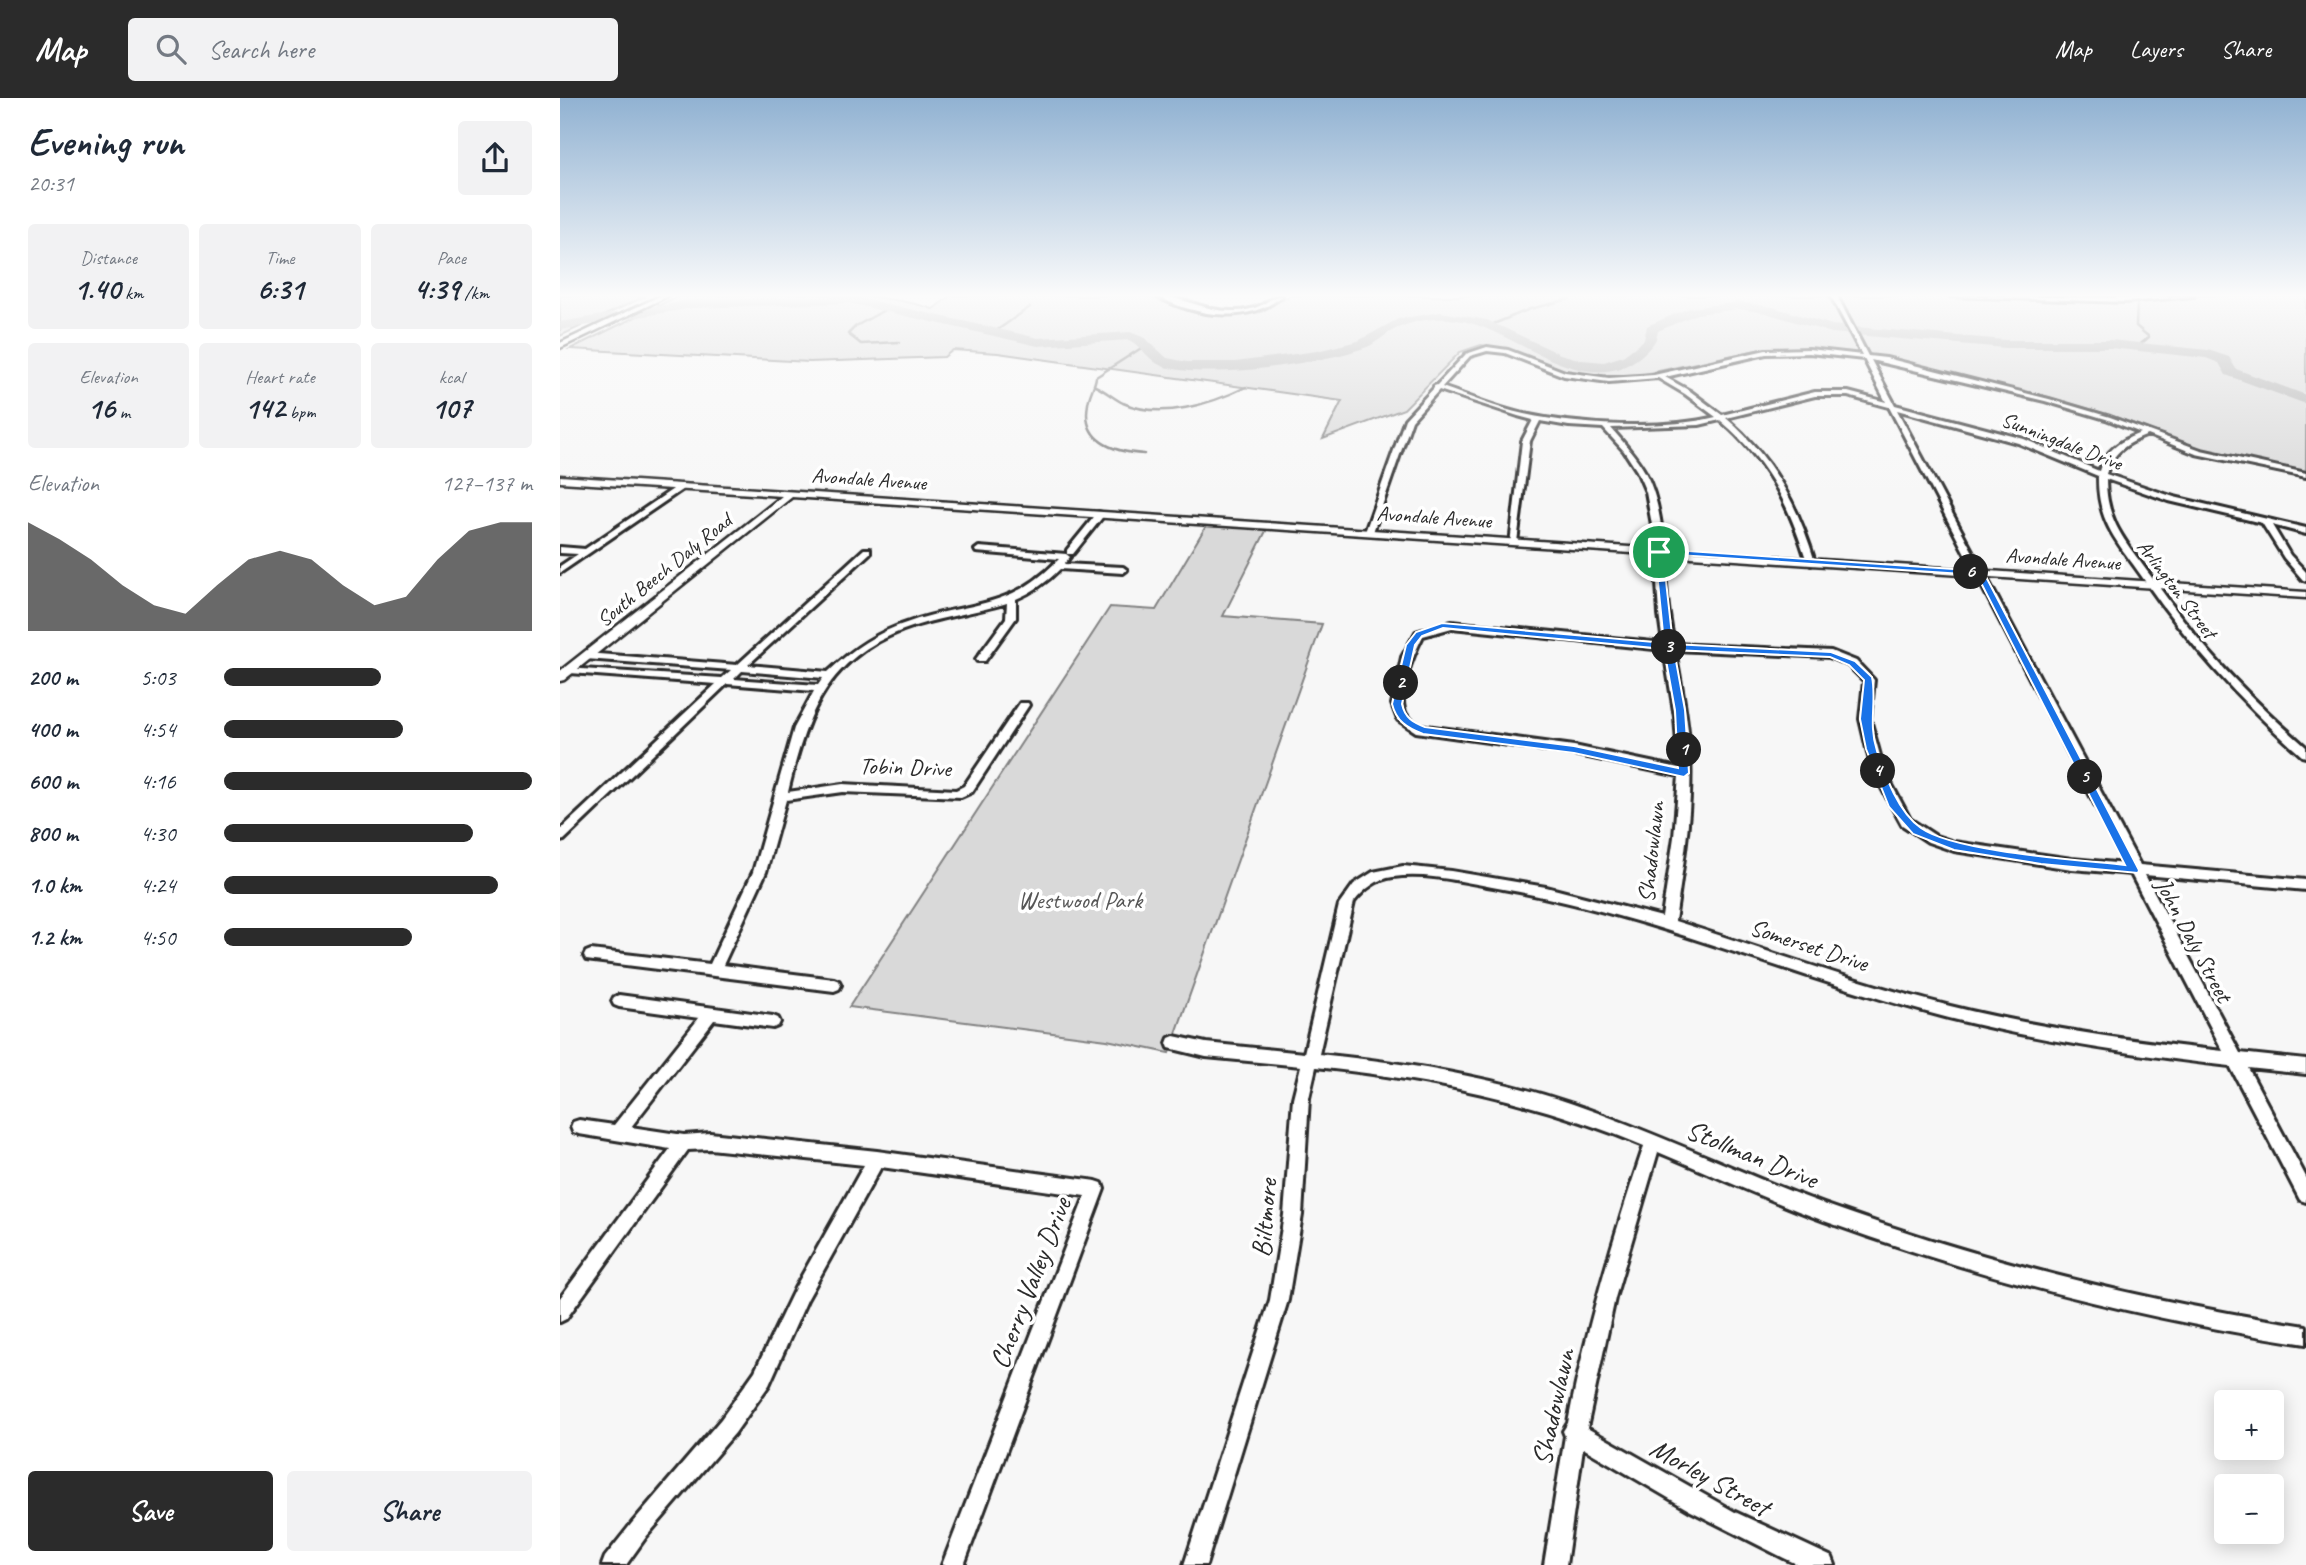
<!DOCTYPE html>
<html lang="en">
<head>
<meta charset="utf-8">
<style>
	:root { --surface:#fff; --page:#f2f2f3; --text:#1f2937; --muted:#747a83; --accent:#2b2b2b }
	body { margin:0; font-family:Caveat,sans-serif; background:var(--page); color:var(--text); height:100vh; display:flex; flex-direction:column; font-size:26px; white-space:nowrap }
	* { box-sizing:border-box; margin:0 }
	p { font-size:23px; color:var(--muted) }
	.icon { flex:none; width:38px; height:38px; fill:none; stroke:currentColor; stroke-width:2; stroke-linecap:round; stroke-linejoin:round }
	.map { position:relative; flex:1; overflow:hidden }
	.side { display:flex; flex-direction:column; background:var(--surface); width:560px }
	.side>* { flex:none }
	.controls { position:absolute; left:1654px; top:1292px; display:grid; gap:14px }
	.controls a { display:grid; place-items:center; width:70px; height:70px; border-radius:7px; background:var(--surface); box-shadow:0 4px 18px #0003; font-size:35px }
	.pin { position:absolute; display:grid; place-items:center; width:60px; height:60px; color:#fff; margin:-30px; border:4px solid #fff; border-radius:50%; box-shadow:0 2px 7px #0007 }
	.km { position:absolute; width:35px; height:35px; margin:-18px; border-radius:50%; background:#222; color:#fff; font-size:19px; line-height:35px; text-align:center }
	.round { display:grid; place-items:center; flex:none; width:74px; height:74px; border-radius:7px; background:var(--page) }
	.summary { display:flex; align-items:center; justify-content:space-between; height:119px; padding:0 28px }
	h1 { font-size:38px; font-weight:800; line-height:52px }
	.metrics { display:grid; grid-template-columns:repeat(3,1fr); gap:10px; height:119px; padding:7px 28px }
	.metrics div { display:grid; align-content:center; border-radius:7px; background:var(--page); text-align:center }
	.metrics b { font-size:30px; font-weight:800 }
	.metrics small { font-size:19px; font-weight:400 }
	.metrics p { font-size:19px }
	.chart { height:196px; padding:14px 28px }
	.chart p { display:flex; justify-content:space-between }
	.chart svg { width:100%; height:126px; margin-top:7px; fill:var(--accent); opacity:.7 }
	.action { display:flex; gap:14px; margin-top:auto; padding:14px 28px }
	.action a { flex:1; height:80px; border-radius:7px; background:var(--accent); color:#fff; font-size:28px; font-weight:800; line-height:80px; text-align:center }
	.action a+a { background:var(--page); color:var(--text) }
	ul { padding:0 28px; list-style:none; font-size:23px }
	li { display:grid; grid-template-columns:112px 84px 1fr; align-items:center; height:52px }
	li i { height:18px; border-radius:9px; background:var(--accent) }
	header { display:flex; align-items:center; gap:42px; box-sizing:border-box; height:98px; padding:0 35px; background:var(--accent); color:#fff }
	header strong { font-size:33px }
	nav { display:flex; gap:38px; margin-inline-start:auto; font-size:24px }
	.search { width:490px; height:63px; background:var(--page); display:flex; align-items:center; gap:18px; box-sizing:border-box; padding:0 24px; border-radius:7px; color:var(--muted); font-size:26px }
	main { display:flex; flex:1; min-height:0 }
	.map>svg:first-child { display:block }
	.green { fill:#d9d9d9; stroke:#828282; stroke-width:2 }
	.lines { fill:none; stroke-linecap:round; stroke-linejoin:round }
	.stream { stroke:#7b7b7b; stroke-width:2.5 }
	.river { fill:#b0b0b0; fill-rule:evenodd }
	.minor-casing { stroke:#2b2b2b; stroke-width:6 }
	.tertiary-casing { stroke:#2b2b2b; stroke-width:5 }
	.minor { fill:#fff; fill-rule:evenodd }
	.tertiary { fill:#fff; fill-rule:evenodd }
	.route { fill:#1a73e8; stroke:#fff; stroke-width:2; fill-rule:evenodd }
	.labels { text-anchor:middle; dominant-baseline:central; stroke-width:7; stroke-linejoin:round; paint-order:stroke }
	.far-street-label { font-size:21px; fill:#2b2b2b; stroke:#fff }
	.street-label { font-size:24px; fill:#2b2b2b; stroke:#fff }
	.park-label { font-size:24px; fill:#565656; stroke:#fff }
	.near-street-label { font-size:28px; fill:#2b2b2b; stroke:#fff }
</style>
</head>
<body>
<header>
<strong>Map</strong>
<div class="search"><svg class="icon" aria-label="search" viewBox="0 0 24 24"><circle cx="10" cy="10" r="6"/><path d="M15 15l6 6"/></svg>Search here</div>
<nav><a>Map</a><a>Layers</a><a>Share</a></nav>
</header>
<main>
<section class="side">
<div class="summary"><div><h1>Evening run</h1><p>20:31</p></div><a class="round"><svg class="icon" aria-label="share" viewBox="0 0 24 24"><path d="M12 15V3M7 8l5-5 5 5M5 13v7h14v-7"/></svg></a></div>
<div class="metrics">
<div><p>Distance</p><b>1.40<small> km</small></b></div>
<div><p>Time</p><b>6:31</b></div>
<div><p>Pace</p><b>4:39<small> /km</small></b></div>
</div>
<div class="metrics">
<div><p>Elevation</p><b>16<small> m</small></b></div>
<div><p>Heart rate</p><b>142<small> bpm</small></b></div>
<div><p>kcal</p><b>107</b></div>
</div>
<div class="chart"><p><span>Elevation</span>127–137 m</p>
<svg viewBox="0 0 160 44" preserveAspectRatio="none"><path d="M0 44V6L10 12L20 19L30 28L40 35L50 38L60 28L70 19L80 16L90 19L100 28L110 35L120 32L130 19L140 9L150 6L160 6V44z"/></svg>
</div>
<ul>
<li><b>200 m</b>5:03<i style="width:51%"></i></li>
<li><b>400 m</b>4:54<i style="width:58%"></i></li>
<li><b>600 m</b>4:16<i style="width:100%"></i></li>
<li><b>800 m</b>4:30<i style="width:81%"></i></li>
<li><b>1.0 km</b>4:24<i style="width:89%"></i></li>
<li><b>1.2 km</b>4:50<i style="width:61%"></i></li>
</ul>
<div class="action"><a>Save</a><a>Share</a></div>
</section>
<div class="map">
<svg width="1746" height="1467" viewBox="0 0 1746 1467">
	<rect width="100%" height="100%" fill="#f7f7f7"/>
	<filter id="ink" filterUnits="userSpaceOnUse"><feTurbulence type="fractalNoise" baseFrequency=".0143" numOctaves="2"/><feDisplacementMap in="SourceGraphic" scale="14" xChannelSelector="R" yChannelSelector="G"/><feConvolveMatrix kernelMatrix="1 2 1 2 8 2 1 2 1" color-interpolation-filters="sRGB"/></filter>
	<g filter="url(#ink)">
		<path class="green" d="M0,198H86L0,238Z
			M118,198C194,198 302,188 373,211L390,198H585L641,216L670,218L701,214L729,198H1746V374L1644,352L1553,318L1488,299L1293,254L1206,250L1075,278L1046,279L1015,276L939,250L921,247L900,254L844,311L763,341L782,303L438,255L393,252L384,259L250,264L10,251Z
			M646,428L707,431L663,518L762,526L609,955L547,942L289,909L550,509L596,512Z"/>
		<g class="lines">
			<path class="stream" d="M1577,205L1576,228L1589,239L1577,249
				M328,210L296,228L288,236L301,246L339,244
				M931,227L970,211L1010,201
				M436,233L470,209
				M535,288C546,293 553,300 563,305C601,322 651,306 686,289
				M584,356C553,354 521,343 528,306C529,296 535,288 536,279L586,247"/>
			<path class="river" d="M291,198L478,240L570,234L585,240L607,260L627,264H676L757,253L798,243L838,221L881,214L927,222L1000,256L1022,262L1044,264L1063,258L1084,242L1087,228L1129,210L1179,204L1213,209L1272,227L1445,242H1550L1648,252L1669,259L1676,271L1746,297V306L1666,277L1659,265L1646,260L1550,250H1445L1272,235L1206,215L1179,211L1137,216L1098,233C1096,246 1090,249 1081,258C1024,305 954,230 897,222C876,218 848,223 830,234C822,239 816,245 807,249C764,265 645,283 602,268C589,263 582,248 569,242L478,248L288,205L133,210L0,232V224L133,202Z"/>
			<g class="minor-casing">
				<path id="minor" d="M597,198C622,198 646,214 674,213C684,213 693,211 702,207C709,203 713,198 722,198C688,227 634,218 597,198Z
					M1271,198H1277L1308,258L1326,260L1489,301L1550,319L1641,352L1746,375V379L1636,356L1588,337C1567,345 1553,354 1546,376L1614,399L1746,430V436L1712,427L1730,457L1746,474V483L1743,482L1724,460L1702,425L1609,403L1546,381C1546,425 1567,445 1590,477C1603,494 1615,512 1629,529C1663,573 1704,612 1746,649V659L1742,658C1682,605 1630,548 1585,483C1560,446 1537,427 1538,378L1458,345L1337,312L1580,767L1746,782V792L1585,777L1680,955L1746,962V976L1688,970L1746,1079V1104L1740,1102L1670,968C1576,957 1481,943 1389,920C1239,882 1096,818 943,791C908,785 869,774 833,779C817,781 804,791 794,804L759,956C845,965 931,978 1013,1006C1098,1035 1179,1075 1264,1106C1421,1162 1581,1203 1746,1228V1246C1581,1221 1421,1180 1264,1123C1208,1102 1153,1077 1098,1054L1055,1200L1027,1330L1175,1414L1272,1459L1275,1467H1239L1224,1460L1129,1412L1023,1350L1006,1467H984L1005,1338L1003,1333L1008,1325C1026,1231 1053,1139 1084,1048C978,1003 869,981 756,969L749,1000L742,1117L728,1202L646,1467H624L710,1202L724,1117L733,1000L741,968L646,959L609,950L607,945L609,940L614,938L646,945L744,955L779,807L794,786L813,774L843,768L891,773L986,789L1102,819L1114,739L1119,678L1014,656L856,634L838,622L832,606L842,559L856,534L892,524L1103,545L1099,516L1094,438L1086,394L1077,373L1064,353L1043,330L1009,328L980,323L970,343L957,444L950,446L962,343L973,322L958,318L879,292L852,322L813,434L806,436L805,434L845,321L874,290V288L877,287L906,256L927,249L948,252L1005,274L1049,280L1094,277L1206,252L1249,251L1302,257ZM927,253L945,255L1004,278L1049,284L1098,280L1125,296L1156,319C1101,332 1019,328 964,316C936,310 909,298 882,289L910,258ZM1249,255L1304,261L1326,304L1288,294H1255L1162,317L1130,293L1105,279L1206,256ZM1311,262L1485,303L1546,321L1581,335C1561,342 1546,352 1539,373L1464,341L1335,307ZM1255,298H1288L1329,309L1566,766L1512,761L1394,744L1376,738L1350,721L1324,672L1310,621L1314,582L1296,563L1271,553L1114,546C1110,526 1107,506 1106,486C1103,448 1103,408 1085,374C1076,358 1063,344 1051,330L1139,327L1160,322C1207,362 1229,406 1247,464L1251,467L1255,464C1238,407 1212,359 1166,320ZM892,530L1104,552L1115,619L1119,670L1014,648L859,627C854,624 849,621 846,616C836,598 854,555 863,538ZM1115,552L1269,559L1288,567L1304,583L1300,621L1312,672L1342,727L1368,744L1394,753L1512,771L1571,776L1663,953C1572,943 1479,930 1390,908C1297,885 1206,852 1115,823C1123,767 1133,711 1130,655C1128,620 1121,586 1115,552Z
					M1389,198L1566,200L1634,198L1566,204Z
					M119,387L126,389L0,475V468L18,456L0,455V449L25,451Z
					M538,414L545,416L513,456H507V452Z
					M419,449L506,456L510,459L504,466L563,469L567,472L563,475L500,471C487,484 473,494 456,501V520L425,563H417L416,561L446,520L447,505C418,514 387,518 358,527C269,555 248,610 228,694L283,686L396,692L404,688L460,605H468L469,607L412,694L401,699L283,694L226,702L206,774L163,867L274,881L279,883L281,887L279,891L274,893L26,862L24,858L26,854L31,852L150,866L193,774L234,630L254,593L167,586L4,742L0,743V732L156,586L10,575L5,572L6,570L162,580L171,572L26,561L21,558L26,555L177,567L304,451H310V455L188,567L268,574C292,551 317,534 349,524C410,503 449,513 499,461L416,454L415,452ZM182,573L263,580L258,587L174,581Z
					M59,897L213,918L218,920L220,924L218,928L213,930L154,922L71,1029L124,1037L150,1035L317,1053L536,1083L542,1085L544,1091L404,1467H382L525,1098L321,1069L247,1202L209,1287L175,1335L86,1439L66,1467H42L45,1459L72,1425L161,1321L195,1273L235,1190L304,1067L150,1051L128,1052L6,1221L0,1224V1200L110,1051L19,1036L13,1034L11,1029L13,1024L19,1022L54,1027L139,920L59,909L54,907L52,903L54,899Z"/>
			</g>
			<g class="tertiary-casing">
				<path id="tertiary" d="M100,198H108L0,250V245Z
					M0,378L1746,494V500L232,399L4,582L0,583V573L222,398L0,384Z"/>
			</g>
			<use href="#minor" class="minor"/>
			<use href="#tertiary" class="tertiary"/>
		</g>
	</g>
	<linearGradient id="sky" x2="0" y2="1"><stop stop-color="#91b2d2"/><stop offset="0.49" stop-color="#fbfbfb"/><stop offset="1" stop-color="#fbfbfb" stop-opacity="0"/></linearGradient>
	<rect width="1746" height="403" fill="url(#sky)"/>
	<path class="route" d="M1099,451L1423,473L1579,772L1578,775L1481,766L1394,752L1353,736L1329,709L1306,651L1300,621L1304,582L1289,567L1270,559L1114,552L1125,612L1129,675L1124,679L1014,655L863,636C847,630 836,623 832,606L846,547L856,534L882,525L1104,545L1095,454ZM1103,456L1417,477L1565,767C1520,762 1395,754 1361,730C1338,714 1326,679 1317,653C1308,626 1317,602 1312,579L1295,563L1271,554L1113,546ZM883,530L1104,551L1115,612L1118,670L1014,648L865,629C853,624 845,620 842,606L855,547L862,538Z"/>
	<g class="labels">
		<g class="far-street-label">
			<text transform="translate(1502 343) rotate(21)">Sunningdale Drive</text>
			<text transform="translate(309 381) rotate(4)">Avondale Avenue</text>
			<text transform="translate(874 419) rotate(4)">Avondale Avenue</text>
			<text transform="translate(1503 461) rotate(4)">Avondale Avenue</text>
			<text transform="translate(104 472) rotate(-39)">South Beech Daly Road</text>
			<text transform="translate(1617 491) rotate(53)">Arlington Street</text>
		</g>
		<g class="street-label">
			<text transform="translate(345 669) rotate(2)">Tobin Drive</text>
			<text transform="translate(1091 754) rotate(-84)">Shadowlawn</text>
			<text transform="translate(1634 842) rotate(62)">John Daly Street</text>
			<text transform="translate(1249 847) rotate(18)">Somerset Drive</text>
		</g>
		<g class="park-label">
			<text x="520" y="802">Westwood Park</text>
		</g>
		<g class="near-street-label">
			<text transform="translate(1192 1056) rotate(22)">Stollman Drive</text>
			<text transform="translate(704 1120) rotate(-85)">Biltmore</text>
			<text transform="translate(470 1185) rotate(-69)">Cherry Valley Drive</text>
			<text transform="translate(993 1309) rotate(-78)">Shadowlawn</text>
			<text transform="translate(1150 1379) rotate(29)">Morley Street</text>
		</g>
	</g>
</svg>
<div class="controls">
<a>+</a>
<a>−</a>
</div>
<div class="pin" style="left:1099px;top:454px;background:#1e9e55"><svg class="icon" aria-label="arrive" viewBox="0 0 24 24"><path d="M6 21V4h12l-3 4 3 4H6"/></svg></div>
<b class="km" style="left:1124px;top:652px">1</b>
<b class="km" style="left:841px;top:585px">2</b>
<b class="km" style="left:1109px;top:549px">3</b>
<b class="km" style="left:1318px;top:673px">4</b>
<b class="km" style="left:1525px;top:679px">5</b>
<b class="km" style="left:1411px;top:474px">6</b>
</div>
</main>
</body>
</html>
